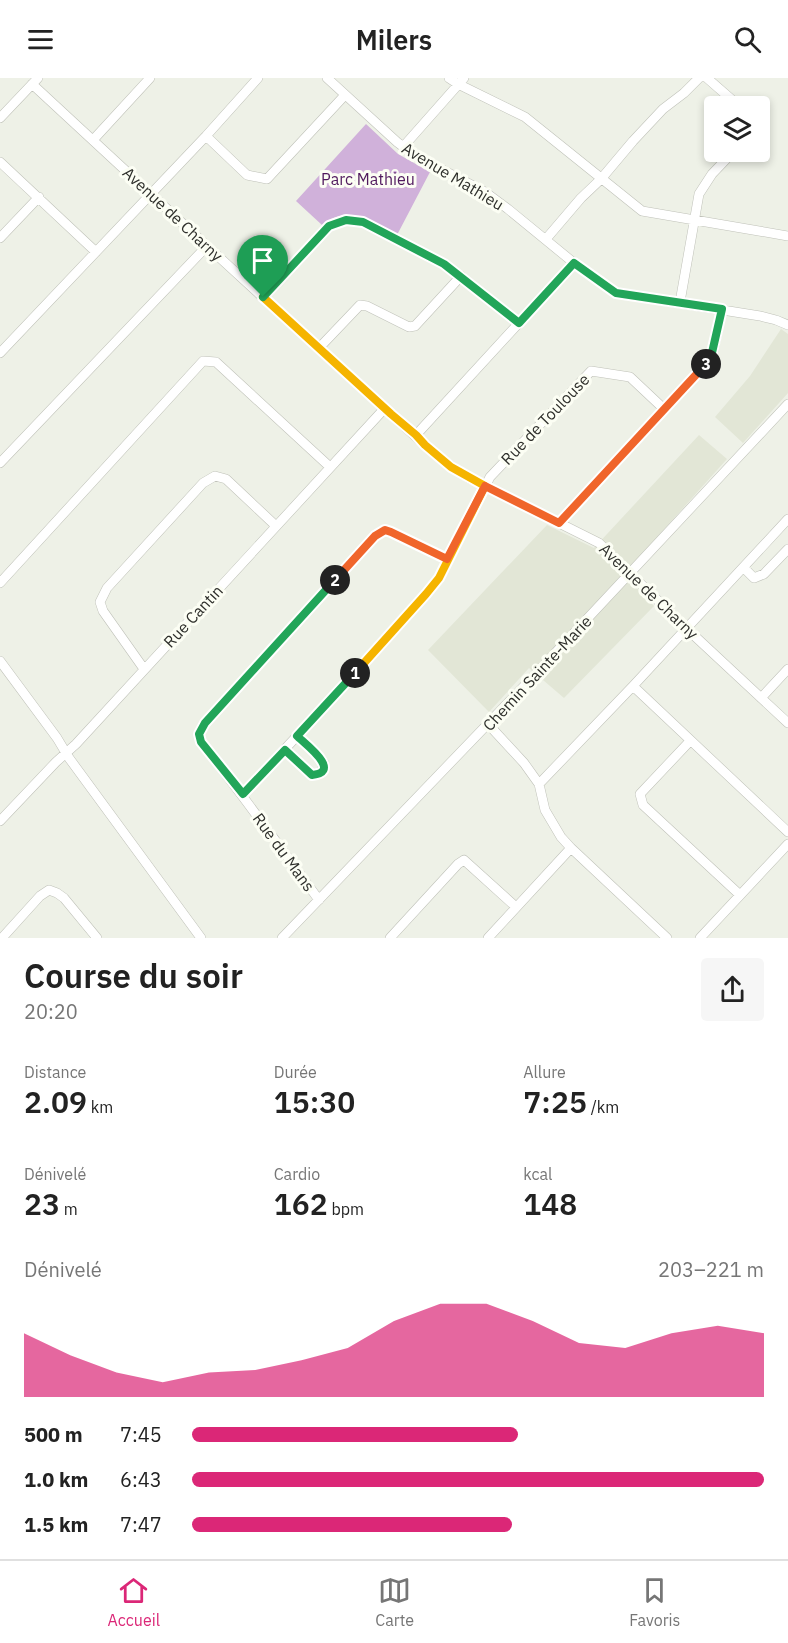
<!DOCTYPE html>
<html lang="fr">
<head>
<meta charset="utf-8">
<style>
	:root { --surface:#fff; --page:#f6f6f6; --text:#222; --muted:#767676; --line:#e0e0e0; --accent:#db2777 }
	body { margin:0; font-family:"IBM Plex Sans",sans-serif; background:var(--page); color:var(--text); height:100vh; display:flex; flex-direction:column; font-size:22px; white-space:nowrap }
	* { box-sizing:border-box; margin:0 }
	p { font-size:20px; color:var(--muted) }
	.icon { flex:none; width:33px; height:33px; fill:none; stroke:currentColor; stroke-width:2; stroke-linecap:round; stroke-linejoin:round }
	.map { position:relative; height:860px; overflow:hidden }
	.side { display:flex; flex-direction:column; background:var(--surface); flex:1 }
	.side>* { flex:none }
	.tools { position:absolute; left:704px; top:18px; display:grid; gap:12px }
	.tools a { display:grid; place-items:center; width:66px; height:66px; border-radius:6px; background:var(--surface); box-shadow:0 3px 9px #0003; font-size:30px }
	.pin { position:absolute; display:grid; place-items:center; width:51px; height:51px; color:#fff; margin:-62px -26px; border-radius:50% 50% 50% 0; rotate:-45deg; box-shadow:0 0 6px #0007 }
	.pin .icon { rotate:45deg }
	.km { position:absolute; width:30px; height:30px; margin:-15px; border-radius:50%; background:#222; color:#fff; font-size:16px; line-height:30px; text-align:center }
	.round { display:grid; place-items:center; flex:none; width:63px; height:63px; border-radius:6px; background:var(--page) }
	.headline { display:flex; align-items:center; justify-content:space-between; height:102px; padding:0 24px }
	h1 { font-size:33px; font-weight:600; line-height:45px }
	.figures { display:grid; grid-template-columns:repeat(3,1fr); gap:9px; height:102px; padding:6px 24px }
	.figures div { display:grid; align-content:center }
	.figures b { font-size:30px; font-weight:600 }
	.figures small { font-size:16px; font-weight:400 }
	.figures p { font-size:16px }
	.chart { height:168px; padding:12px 24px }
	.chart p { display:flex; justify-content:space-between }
	.chart svg { width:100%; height:108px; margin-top:6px; fill:var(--accent); opacity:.7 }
	ul { padding:0 24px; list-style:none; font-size:20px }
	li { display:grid; grid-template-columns:96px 72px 1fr; align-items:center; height:45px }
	li i { height:15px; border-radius:8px; background:var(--accent) }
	header { display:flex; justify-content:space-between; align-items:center; height:78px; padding:0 24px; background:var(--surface); font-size:27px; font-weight:600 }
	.menu { display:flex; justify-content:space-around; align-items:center; height:84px; border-top:2px solid var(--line); background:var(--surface); font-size:16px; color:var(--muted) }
	.menu a { display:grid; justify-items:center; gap:3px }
	.menu .selected { color:var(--accent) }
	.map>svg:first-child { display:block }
	.built { fill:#e2e6d6 }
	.green { fill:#d0b1da }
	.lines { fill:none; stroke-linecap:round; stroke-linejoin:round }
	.minor-casing { stroke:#bfc1b8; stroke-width:10 }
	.minor { stroke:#fff; stroke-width:9 }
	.split-1-casing { stroke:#fff; stroke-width:12 }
	.split-2-casing { stroke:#fff; stroke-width:12 }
	.split-3-casing { stroke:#fff; stroke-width:12 }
	.split-4-casing { stroke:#fff; stroke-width:12 }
	.split-1 { stroke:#f5b400; stroke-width:8 }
	.split-2 { stroke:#22a559; stroke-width:8 }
	.split-3 { stroke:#f0652b; stroke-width:8 }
	.split-4 { stroke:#22a559; stroke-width:8 }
	.labels { text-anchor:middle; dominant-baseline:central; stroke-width:6; stroke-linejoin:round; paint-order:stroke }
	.street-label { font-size:16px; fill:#2f302c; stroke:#fcfef4 }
	.park-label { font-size:16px; fill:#50195e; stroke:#fcfef4 }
</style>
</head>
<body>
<header><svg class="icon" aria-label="menu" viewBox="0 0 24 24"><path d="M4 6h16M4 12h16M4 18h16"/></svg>Milers<svg class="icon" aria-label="search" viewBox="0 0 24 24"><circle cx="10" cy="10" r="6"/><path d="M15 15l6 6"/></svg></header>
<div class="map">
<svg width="788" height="860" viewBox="0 0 788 860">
	<rect width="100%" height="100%" fill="#eef1e7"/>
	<path class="built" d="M781,251L788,256V315L743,365L715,339L750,298Z
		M699,357L727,381L624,496L654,528L564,620L529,590L489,634L428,572L547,447L594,470Z"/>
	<path class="green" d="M366,46L398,76L430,94L397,157C373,144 348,126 322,147L296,123Z"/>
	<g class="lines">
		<g class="minor-casing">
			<path id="minor" d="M327,0L397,64L414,77L485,114L508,131L574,185L616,215L760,238L776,242L788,247
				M449,0L458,6L525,39L642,133L788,158
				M707,0L739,28
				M32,6L207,168L388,334C415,357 439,382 469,400L599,465L686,550L788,645
				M0,40L38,0
				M206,58L247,97L267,101L345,17
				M93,62L150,0
				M403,69L464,0
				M0,84L96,174
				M0,160L39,119
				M546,161L581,120L601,101L633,63L663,31L684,15L699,0
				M263,219L329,148L346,142L363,144L444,186L519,245
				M680,224L699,116L712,96L733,74
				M319,270L360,227L367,228L409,249L415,248L461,198
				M0,275L206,58L258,0
				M416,357L574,185
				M0,385L207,168
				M559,445L712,279L722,231
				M744,490L754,500L764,496L788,471
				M0,505L203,283L216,284L330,389
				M0,583L57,660L69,680L201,860
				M144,591L103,533L100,524L107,510L203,405L215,398L226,401L276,448
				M633,608L788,754
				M761,620L788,591
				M488,646L524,685L539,706L545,732L561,759L571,770L667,860
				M690,663L640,716L643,727L740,817
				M285,671L312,697L321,694L324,685L322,682L297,658
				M539,706L633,608L788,441
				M243,716L297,658L426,516L439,500L490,399L591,293L630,299L664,331
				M0,743L56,684L76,666L385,330
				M319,822C280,769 242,716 201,664L199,656L205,645L375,458L385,452L391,454L447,481
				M2,860L40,818L49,812L57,815L64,820L97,860
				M282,860L529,603L788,326
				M390,860L458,786L464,782L516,829
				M488,860L571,770
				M700,860L788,766"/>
		</g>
		<use href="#minor" class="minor"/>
	</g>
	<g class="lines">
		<g class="split-1-casing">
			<path id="split-1" d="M263,219L391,336L416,357L425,367L451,389L485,408L439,500L426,516L355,595"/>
		</g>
		<g class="split-2-casing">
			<path id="split-2" d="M335,502L205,645L199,656L201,664L243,716L285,672L312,697C343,694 305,666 297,658L355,595"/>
		</g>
		<g class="split-3-casing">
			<path id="split-3" d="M335,502L375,458L385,452L391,454L447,481L485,408L559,445L706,286"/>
		</g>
		<g class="split-4-casing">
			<path id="split-4" d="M263,219L329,148L346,142L363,144L444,186L519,245L574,185L616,215L722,231L711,279L706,286"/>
		</g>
		<use href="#split-1" class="split-1"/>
		<use href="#split-2" class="split-2"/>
		<use href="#split-3" class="split-3"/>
		<use href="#split-4" class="split-4"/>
	</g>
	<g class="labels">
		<g class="street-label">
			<text transform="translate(453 98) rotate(31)">Avenue Mathieu</text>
			<text transform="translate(173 136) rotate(43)">Avenue de Charny</text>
			<text transform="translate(545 341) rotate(-46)">Rue de Toulouse</text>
			<text transform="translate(649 513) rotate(44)">Avenue de Charny</text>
			<text transform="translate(193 538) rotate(-47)">Rue Cantin</text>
			<text transform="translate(537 595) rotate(-47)">Chemin Sainte-Marie</text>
			<text transform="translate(284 774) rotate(54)">Rue du Mans</text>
		</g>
		<g class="park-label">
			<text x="368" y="101">Parc Mathieu</text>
		</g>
	</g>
</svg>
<div class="tools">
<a><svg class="icon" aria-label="layers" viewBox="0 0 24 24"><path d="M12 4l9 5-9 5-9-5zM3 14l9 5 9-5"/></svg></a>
</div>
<div class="pin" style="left:263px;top:219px;background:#1e9e55"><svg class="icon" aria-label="arrive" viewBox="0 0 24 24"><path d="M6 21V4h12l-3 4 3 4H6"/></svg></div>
<b class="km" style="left:355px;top:595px">1</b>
<b class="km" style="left:335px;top:502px">2</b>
<b class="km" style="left:706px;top:286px">3</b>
</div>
<section class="side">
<div class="headline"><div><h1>Course du soir</h1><p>20:20</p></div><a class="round"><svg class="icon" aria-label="share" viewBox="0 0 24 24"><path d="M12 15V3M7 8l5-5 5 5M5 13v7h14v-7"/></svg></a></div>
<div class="figures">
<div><p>Distance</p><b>2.09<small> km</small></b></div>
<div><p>Durée</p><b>15:30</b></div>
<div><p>Allure</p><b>7:25<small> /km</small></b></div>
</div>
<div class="figures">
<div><p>Dénivelé</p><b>23<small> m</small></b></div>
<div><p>Cardio</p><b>162<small> bpm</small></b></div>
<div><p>kcal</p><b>148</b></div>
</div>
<div class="chart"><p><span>Dénivelé</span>203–221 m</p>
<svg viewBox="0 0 160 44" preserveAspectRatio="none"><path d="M0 44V18L10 27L20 34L30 38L40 34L50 33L60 29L70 24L80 13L90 6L100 6L110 13L120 22L130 24L140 18L150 15L160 18V44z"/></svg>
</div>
<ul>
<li><b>500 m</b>7:45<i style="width:57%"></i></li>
<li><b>1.0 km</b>6:43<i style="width:100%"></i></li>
<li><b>1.5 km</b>7:47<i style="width:56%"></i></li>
</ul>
</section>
<nav class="menu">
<a class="selected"><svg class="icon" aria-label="home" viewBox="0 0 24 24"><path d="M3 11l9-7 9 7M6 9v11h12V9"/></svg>Accueil</a>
<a><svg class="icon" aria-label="map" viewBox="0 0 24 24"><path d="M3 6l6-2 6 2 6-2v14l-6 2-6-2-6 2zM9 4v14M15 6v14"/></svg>Carte</a>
<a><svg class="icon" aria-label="saved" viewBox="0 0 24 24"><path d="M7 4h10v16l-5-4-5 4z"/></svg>Favoris</a>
</nav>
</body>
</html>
